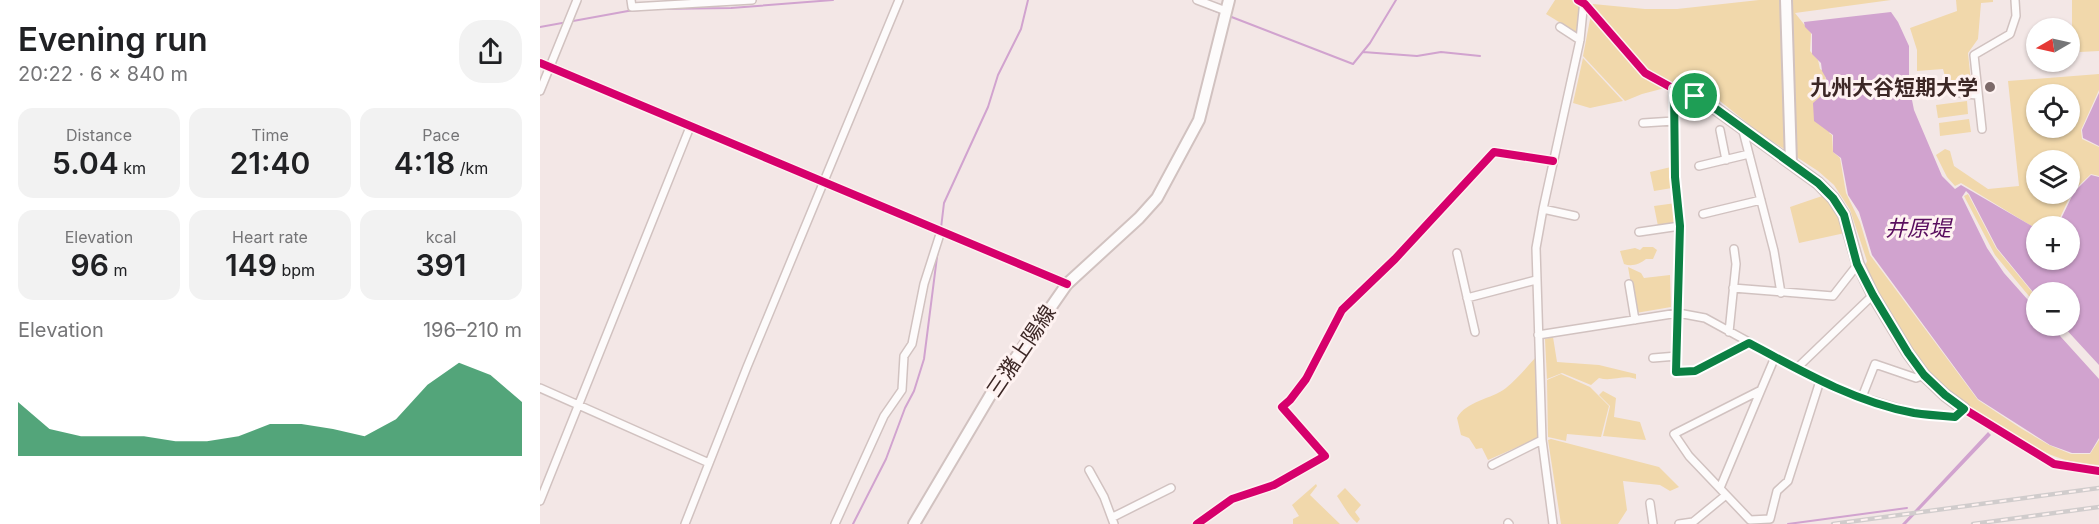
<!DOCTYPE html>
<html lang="en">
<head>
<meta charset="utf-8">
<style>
	:root { --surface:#fff; --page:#f2f2f2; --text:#202124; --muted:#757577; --accent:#0b8043 }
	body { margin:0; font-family:Inter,"Noto Sans JP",sans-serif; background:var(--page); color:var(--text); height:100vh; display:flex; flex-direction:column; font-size:22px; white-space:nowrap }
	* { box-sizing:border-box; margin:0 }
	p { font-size:20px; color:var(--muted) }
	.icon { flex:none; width:33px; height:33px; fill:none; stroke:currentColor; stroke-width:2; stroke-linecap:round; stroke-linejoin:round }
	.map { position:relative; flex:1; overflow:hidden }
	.sheet { display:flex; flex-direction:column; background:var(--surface); width:540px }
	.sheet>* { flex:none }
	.needle { width:39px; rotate:261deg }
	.buttons { position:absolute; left:1486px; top:18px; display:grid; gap:12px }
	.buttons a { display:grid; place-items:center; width:54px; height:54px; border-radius:50%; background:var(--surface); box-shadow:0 2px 4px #0004; font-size:30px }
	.pin { position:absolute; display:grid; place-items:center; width:51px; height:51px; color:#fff; margin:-26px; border:3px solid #fff; border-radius:50%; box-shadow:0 2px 6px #0007 }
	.round { display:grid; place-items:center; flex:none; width:63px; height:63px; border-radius:24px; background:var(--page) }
	.headline { display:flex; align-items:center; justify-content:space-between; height:102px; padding:0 18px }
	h1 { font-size:33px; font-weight:600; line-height:45px }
	.stats { display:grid; grid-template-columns:repeat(3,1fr); gap:9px; height:102px; padding:6px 18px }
	.stats div { display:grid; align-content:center; border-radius:15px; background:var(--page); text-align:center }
	.stats b { font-size:30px; font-weight:600 }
	.stats small { font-size:16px; font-weight:400 }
	.stats p { font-size:16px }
	.chart { height:168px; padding:12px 18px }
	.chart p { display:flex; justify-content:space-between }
	.chart svg { width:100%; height:108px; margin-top:6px; fill:var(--accent); opacity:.7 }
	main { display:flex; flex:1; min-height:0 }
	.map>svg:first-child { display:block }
	.green { fill:#f1d8ab; fill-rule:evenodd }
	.water { fill:#d1a3cf }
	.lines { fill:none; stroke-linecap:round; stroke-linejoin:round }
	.stream { stroke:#d1a3cf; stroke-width:2 }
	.street-casing { stroke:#d1c2c0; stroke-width:10 }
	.secondary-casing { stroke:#d1c2c0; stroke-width:14 }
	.primary-casing { stroke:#d1c2c0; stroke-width:14 }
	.street { stroke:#fdfbfb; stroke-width:7 }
	.secondary { stroke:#fdfbfb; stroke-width:10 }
	.primary { stroke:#fdfbfb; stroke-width:10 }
	.rail-casing { stroke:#d0cccc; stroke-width:4.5 }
	.rail { stroke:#fef2f1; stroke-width:2; stroke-dasharray:7; stroke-linecap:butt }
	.cycleway-casing { stroke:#fef2f1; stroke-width:11 }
	.cycleway { stroke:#d6006c; stroke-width:8 }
	.route-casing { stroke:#fff; stroke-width:12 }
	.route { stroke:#0b8043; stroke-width:8 }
	.poi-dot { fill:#7c6a69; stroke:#fef2f1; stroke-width:2 }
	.labels { text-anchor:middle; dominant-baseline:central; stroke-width:6; stroke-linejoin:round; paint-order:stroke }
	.poi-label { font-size:21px; font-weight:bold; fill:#3c2725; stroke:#fef2f1; text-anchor:end }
	.street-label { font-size:21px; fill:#3c2725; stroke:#fef2f1 }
	.water-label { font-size:22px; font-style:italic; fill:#590d5e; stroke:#fef2f1 }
</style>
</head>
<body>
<main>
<section class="sheet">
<div class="headline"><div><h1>Evening run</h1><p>20:22 · 6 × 840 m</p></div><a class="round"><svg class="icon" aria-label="share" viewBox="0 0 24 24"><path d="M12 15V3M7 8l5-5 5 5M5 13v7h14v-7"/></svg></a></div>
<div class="stats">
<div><p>Distance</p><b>5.04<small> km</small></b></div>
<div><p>Time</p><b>21:40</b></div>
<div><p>Pace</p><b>4:18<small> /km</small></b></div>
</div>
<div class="stats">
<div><p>Elevation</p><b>96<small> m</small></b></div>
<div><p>Heart rate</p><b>149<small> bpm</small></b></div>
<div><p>kcal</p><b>391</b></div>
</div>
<div class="chart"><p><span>Elevation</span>196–210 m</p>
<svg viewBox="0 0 160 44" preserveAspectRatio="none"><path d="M0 44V22L10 33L20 36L30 36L40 36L50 38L60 38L70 36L80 31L90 31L100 33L110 36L120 29L130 15L140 6L150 11L160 22V44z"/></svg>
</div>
</section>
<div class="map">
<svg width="1559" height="524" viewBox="0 0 1559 524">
	<rect width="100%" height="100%" fill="#f3e7e6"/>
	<path class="green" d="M1015,0H1032L1040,7L1037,33L1006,14Z
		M1219,0H1351L1255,13L1271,33L1270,51L1278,60L1280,69L1285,72L1287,91L1297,101L1298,124L1289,133L1292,135L1293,152L1300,158L1306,193L1320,222L1330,255L1438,400L1482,429L1509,445L1531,454H1550L1559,440V465C1521,464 1497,449 1466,430C1446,418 1425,407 1408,392C1375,362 1344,306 1325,266L1327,261L1310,210L1294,185L1278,171L1221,134L1175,97L1148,82L1102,94L1085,101L1043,56L1053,4L1105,9H1137Z
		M1416,0H1453V2L1441,3L1438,39L1428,53L1432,92L1423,93L1407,84L1403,69L1377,71V50L1370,28L1417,11Z
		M1532,0H1559V51L1540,52L1539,46L1532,45Z
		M1043,58L1083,101L1050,108L1033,103Z
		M1559,74V90L1541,130L1542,139L1559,147V176L1551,174L1532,192L1517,224L1513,226H1497V228L1490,225L1421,183L1415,186L1407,177L1396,155L1405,149L1410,151L1414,166L1448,189L1479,186L1468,81ZM1497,94H1530V128H1497ZM1497,160H1530V194H1497Z
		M1427,101L1428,114L1398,118L1396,105Z
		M1429,119L1431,132L1400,136L1399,123Z
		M1131,167L1132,188L1114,191L1110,172Z
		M1428,194L1456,248L1497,298V306L1455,255L1424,196Z
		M1285,195L1300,217L1305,233L1259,243L1250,207Z
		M1136,203L1137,222L1118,226L1114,206Z
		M1103,247H1113L1117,250L1113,259H1106C1100,264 1092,267 1084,264L1080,251L1095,248L1100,250Z
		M1088,267L1101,273L1104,278L1130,275L1131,307L1096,313Z
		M1013,337L1017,362L1059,365L1096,374V379C1084,374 1072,382 1059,378L1051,385L1022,373L1007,379L1005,339Z
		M996,357L998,438L948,460L942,448L936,449L929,438L921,435L917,418C926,401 952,399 966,388C977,379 987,367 996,357Z
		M1021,374L1050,387L1069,406L1061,437L1027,434L1026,441L1008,437L1007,380Z
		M1063,391L1076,398L1074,417L1100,422L1106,440L1063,436L1070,406L1059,395Z
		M1011,439L1119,467L1139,487L1130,491L1120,485L1083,481L1087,510L1078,524H1021L1008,440Z
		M776,484L777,486L770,495L800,524H753V519L759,516L752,505Z
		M805,488L821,505L815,512L820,519L817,523C808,515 804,506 797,496Z"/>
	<path class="water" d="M1351,12L1358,22L1369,46V85L1374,110L1402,176L1415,189L1421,185L1497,229V260H1530V226H1515L1518,225L1534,192L1551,175L1559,177V365L1523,326H1530V292H1497V297L1457,248L1429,194L1426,191L1422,197L1447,248L1464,273L1497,310V326H1511L1559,379V438L1550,453H1532L1510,445L1438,399L1332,255L1319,212L1308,195L1301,158L1293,152V135L1274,121L1273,103L1288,90L1286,78L1282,71L1281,63L1272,54V34L1265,27L1264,22Z
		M1559,93V146L1543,138L1542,130Z
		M1448,432L1451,435L1366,524H1362Z"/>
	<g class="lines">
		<path class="stream" d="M668,8L683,14
			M118,9L191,8L293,0
			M689,16L813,64L830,43L856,0
			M0,27L88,11L113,9
			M823,52L877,56L901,52L940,56
			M401,228L404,203L448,107L458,75L481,29L488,0
			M313,524L346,459L365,408L374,391L384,359L398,249
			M1248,524L1367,508"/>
		<g class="street-casing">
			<path id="street" d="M91,0L92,7L212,0
				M657,0L686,11
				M1038,0L1045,4L1105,73L1134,89L1135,177L1140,226L1136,372L1155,371L1209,343
				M1020,27L1040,40
				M0,63L527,284
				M1406,88L1423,94L1438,95
				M0,91L37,0
				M1103,123L1134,121
				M1442,129L1434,55L1470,34L1476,16L1475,0
				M1180,130L1186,160
				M1203,131L1234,251L1241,293
				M1159,166L1209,154
				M1003,209L1035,216
				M1163,214L1221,200
				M1099,232L1140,226
				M917,253L935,332
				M1089,284L1095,320
				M1193,288L1293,296L1318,264
				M927,298L996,280
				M1189,332L1196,264L1194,249
				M998,335L1138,313L1165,318L1280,381L1321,397L1374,413L1415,417L1424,409L1514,464L1559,471
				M1235,357L1221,390L1134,434L1149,456L1210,520L1230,519L1237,491L1248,481L1280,381
				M1113,358L1137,356
				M1257,368L1333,295
				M0,388L169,463
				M1322,397L1335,364L1376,378L1384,375
				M952,465L1002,440
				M549,470L564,497L574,524
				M1180,488L1221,390
				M0,501L150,127
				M1110,503L1113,524
				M573,517L631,488
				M968,523L969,524
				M145,524L207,367L359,0
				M295,524L344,416L362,390L364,356L372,344L384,284L401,231
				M657,524L692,499L734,485L785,456L742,407L750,400L766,379L802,310L855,259L954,152L1013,161
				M1013,524L1002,440L996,248L1003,209L1040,40L1044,0
				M1139,524L1153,522L1186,495"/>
		</g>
		<g class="secondary-casing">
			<path id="secondary" d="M1246,0L1251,163
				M1134,89L1155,96L1176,109L1278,183L1293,198L1304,215L1318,264L1333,295L1368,353L1384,375L1405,395L1424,409"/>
		</g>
		<g class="primary-casing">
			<path id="primary" d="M374,524L454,389L527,284L599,218L617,198L659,120L689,0"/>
		</g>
		<use href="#street" class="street"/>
		<use href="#secondary" class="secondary"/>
		<use href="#primary" class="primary"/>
		<g class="rail-casing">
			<path id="rail" d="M1293,524L1559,488
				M1433,524L1559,507"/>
		</g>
		<use href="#rail" class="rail"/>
		<g class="cycleway-casing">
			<path id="cycleway" d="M1038,0L1045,4L1105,73L1134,89L1155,96L1176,109L1278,183L1293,198L1304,215L1318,264L1333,295L1368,353L1384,375L1405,395L1424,409L1514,464L1559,471
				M0,63L527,284
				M657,524L692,499L734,485L785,456L742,407L750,400L766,379L802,310L855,259L954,152L1013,161"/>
		</g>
		<use href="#cycleway" class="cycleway"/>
	</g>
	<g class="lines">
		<g class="route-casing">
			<path id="route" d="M1134,89L1155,96L1176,109L1278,183L1293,198L1304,215L1317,264L1333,295L1368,353L1384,375L1405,395L1424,409L1415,417C1402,416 1388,415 1374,413C1315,402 1261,371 1209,343L1155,371L1136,372L1140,226L1135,177Z"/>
		</g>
		<use href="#route" class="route"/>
	</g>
	<circle class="poi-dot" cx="1450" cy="87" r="6"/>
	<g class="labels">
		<g class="poi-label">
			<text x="1438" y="87">九州大谷短期大学</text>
		</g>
		<g class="street-label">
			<text transform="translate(481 351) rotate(-56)">三潴上陽線</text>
		</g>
		<g class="water-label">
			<text x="1378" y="228">井原堤</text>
		</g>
	</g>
</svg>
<div class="buttons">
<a><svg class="needle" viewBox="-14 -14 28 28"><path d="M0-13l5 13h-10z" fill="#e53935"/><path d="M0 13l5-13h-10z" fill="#757577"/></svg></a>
<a><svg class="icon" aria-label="locate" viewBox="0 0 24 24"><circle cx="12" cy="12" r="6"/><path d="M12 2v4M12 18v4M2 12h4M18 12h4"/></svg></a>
<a><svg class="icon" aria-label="layers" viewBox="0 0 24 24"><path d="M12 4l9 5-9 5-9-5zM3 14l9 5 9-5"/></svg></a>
<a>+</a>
<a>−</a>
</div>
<div class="pin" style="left:1155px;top:96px;background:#1e9e55"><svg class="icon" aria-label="arrive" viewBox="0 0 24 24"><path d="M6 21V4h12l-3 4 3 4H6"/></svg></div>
</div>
</main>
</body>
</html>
